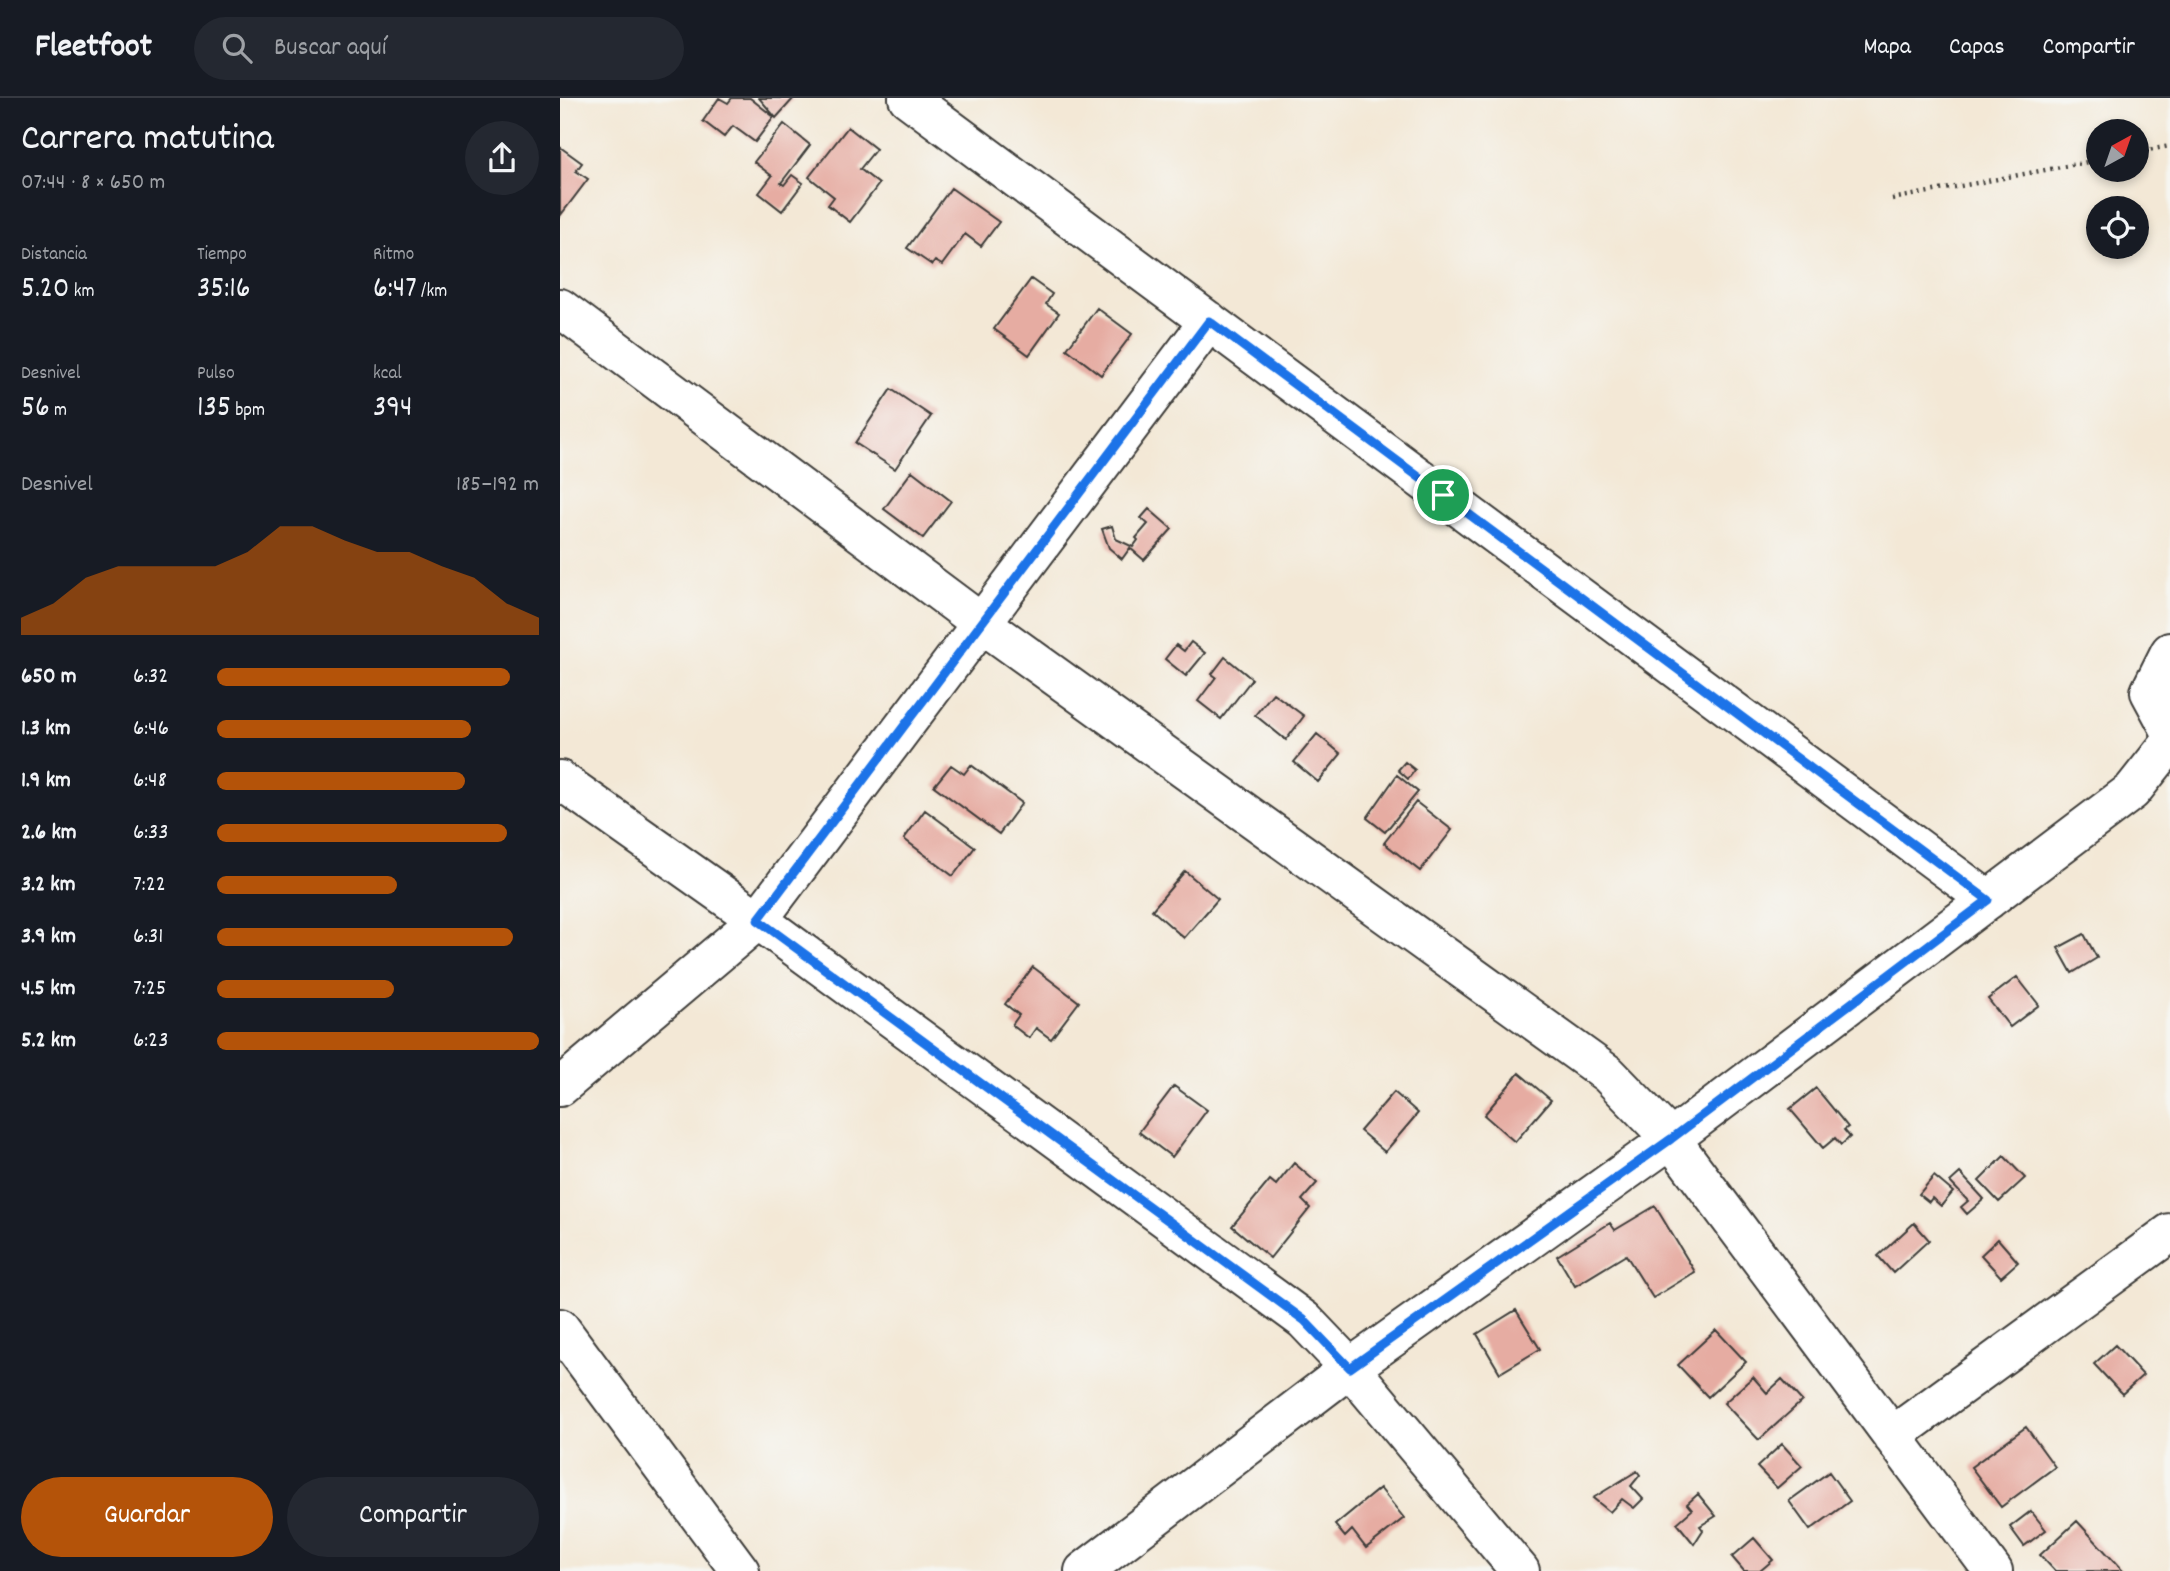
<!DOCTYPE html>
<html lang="es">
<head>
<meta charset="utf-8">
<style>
	:root { --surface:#171b24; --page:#242831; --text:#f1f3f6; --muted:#9ea1a6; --line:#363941; --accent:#b45309 }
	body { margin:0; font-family:Dekko,sans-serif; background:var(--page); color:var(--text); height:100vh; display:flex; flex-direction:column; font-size:26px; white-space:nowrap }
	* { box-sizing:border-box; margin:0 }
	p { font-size:23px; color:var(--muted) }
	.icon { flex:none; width:38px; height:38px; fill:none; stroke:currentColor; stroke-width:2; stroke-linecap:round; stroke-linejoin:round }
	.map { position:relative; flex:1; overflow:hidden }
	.panel { display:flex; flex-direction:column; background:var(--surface); width:560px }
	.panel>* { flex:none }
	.needle { width:46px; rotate:40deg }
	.controls { position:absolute; left:1526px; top:21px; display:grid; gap:14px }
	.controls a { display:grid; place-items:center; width:63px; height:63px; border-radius:50%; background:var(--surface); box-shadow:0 4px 10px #0003; font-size:35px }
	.pin { position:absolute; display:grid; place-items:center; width:60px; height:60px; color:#fff; margin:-30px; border:4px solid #fff; border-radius:50%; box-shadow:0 2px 7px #0007 }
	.round { display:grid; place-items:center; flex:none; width:74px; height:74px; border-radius:37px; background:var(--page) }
	.summary { display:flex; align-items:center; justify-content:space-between; height:119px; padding:0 21px }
	h1 { font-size:38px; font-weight:600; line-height:52px }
	.figures { display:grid; grid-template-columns:repeat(3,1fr); gap:10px; height:119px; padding:7px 21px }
	.figures div { display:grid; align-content:center }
	.figures b { font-size:30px; font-weight:600 }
	.figures small { font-size:19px; font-weight:400 }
	.figures p { font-size:19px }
	.chart { height:196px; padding:14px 21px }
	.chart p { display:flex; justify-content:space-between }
	.chart svg { width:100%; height:126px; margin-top:7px; fill:var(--accent); opacity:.7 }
	.action { display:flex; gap:14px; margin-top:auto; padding:14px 21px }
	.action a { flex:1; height:80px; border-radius:42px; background:var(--accent); color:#fff; font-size:28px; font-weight:600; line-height:80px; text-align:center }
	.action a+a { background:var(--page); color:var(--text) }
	ul { padding:0 21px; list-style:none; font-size:23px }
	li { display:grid; grid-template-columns:112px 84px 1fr; align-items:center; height:52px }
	li i { height:18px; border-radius:9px; background:var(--accent) }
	header { display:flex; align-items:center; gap:42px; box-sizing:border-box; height:98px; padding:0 35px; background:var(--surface); border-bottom:2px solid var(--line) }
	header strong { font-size:33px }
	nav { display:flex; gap:38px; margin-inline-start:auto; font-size:24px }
	.search { width:490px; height:63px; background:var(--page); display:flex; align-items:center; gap:18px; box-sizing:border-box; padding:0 24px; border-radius:38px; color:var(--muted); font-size:26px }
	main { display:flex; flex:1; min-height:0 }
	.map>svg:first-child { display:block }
	.building { fill:#e6aca2 }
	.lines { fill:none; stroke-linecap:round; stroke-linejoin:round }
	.minor-casing { stroke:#3c3b38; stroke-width:42 }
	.path { stroke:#3c3b38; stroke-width:4.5; stroke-dasharray:2 5; stroke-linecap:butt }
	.minor { stroke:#fff; stroke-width:38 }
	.route-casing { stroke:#fff; stroke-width:14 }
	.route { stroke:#1a73e8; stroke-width:9 }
</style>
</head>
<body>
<header>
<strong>Fleetfoot</strong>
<div class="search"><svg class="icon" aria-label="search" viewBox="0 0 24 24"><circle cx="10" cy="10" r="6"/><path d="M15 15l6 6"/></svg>Buscar aquí</div>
<nav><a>Mapa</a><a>Capas</a><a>Compartir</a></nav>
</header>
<main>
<section class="panel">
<div class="summary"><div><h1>Carrera matutina</h1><p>07:44 · 8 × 650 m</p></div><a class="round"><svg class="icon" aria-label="share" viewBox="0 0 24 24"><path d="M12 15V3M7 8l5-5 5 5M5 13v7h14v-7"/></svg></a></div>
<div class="figures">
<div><p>Distancia</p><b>5.20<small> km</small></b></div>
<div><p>Tiempo</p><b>35:16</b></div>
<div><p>Ritmo</p><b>6:47<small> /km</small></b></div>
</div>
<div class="figures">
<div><p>Desnivel</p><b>56<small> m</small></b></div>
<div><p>Pulso</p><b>135<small> bpm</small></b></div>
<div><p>kcal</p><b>394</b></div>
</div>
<div class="chart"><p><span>Desnivel</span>185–192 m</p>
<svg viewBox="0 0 160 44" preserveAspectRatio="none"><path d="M0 44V38L10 33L20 24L30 20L40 20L50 20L60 20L70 15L80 6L90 6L100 11L110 15L120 15L130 20L140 24L150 33L160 38V44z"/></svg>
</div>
<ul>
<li><b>650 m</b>6:32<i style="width:91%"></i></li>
<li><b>1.3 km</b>6:46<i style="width:79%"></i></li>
<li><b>1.9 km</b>6:48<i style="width:77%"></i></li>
<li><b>2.6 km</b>6:33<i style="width:90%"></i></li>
<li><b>3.2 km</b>7:22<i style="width:56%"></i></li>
<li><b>3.9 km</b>6:31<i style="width:92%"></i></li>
<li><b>4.5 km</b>7:25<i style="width:55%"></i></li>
<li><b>5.2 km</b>6:23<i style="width:100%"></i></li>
</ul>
<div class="action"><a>Guardar</a><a>Compartir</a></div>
</section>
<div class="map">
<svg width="1610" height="1473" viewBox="0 0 1610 1473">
	<rect width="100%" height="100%" fill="#f6f6f2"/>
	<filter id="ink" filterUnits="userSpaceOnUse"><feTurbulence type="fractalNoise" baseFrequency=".0143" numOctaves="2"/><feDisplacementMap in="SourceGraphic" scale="14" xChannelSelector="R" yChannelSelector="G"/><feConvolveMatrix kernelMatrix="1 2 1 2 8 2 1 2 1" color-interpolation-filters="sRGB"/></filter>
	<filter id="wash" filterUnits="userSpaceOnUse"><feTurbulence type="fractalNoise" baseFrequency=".00686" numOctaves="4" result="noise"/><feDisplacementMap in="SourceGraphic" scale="28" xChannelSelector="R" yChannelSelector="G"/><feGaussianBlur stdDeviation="1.57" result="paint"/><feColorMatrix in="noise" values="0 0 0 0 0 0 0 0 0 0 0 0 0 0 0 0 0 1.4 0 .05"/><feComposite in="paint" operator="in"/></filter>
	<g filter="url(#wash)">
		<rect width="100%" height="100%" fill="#f3e8d6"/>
		<g id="blocks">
			<path class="building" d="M159,0L168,5L172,0H190L214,19L195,44L173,28L164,39L143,23Z
				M199,0H234L216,20Z
				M224,26L250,47L221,85L224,87L232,77L243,85L222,113L199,95L212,78L194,64Z
				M288,29L316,51L300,71L319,86L290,124L268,107L274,99L249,79Z
				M0,49L22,65L16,73L28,81L0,118Z
				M391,90L439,124L421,148L405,136L382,167L375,163L372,167L347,150Z
				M471,181L492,196L486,206L499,215L469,257L434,231Z
				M537,210L572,236L541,277L507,251Z
				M331,291L371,318L335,371L295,345Z
				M352,373L391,403L363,440L324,411Z
				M589,411L612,431L584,462L570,450L562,461L549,450L542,431L552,428L556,441L573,449L578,442L576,440L588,426L581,420Z
				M631,544L645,555L626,578L605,561L616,547L624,553Z
				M665,559L692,581L661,621L638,603L656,579L652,576Z
				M713,595L744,618L726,642L695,617Z
				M757,636L781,656L758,684L734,664Z
				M845,664L855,672L848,681L838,672Z
				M391,667L404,676L411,667L462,705L439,736L374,688Z
				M837,677L858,694L825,734L807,720Z
				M856,704L892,732L860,773L824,745Z
				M365,712L415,749L393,778L344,741Z
				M625,773L658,801L624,840L592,812Z
				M1524,836L1537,860L1512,875L1498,850Z
				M473,869L519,904L491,941L476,930L469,940L452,927L459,917L445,906Z
				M1457,879L1479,907L1450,929L1428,901Z
				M959,975L991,1002L955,1044L924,1017Z
				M614,988L647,1012L612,1059L579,1034Z
				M1256,990L1288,1029L1284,1032L1290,1039L1281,1047L1275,1040L1263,1050L1230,1011Z
				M834,994L858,1015L825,1054L800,1033Z
				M1444,1058L1465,1080L1439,1104L1419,1083Z
				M734,1065L757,1085L742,1102L750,1110L710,1160L672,1128L710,1082L716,1087Z
				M1400,1075L1424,1101L1407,1116L1401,1109L1408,1103L1390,1084Z
				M1374,1078L1393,1094L1381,1108L1372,1100L1369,1104L1359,1096Z
				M1095,1108L1135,1174L1093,1200L1066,1157L1015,1188L997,1158L1050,1125L1055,1132Z
				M1354,1125L1369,1142L1333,1175L1318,1158Z
				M1438,1141L1458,1164L1441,1179L1421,1157Z
				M956,1212L980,1251L940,1275L917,1236Z
				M1156,1232L1186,1264L1148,1299L1118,1267Z
				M1555,1247L1583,1277L1562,1296L1534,1266Z
				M1193,1279L1207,1295L1222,1281L1242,1303L1199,1342L1164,1305Z
				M1466,1329L1495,1369L1441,1409L1411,1369Z
				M1222,1346L1242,1368L1217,1390L1197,1369Z
				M1077,1373L1080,1377L1071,1388L1083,1401L1074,1410L1062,1401L1050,1414L1033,1400Z
				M1269,1374L1290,1403L1250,1432L1229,1403Z
				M820,1390L844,1420L806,1450L792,1432L785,1439L775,1427Z
				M1138,1396L1156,1418L1140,1428L1143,1432L1134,1446L1117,1425L1132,1412L1127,1406Z
				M1471,1413L1486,1432L1464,1448L1450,1429Z
				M1517,1423L1563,1473H1495L1480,1457Z
				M1194,1440L1213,1462L1200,1473H1184L1172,1459Z"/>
		</g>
	</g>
	<g filter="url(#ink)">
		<use href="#blocks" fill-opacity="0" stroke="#3c3b38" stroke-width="2"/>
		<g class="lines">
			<g class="minor-casing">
				<path id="minor" d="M348,0L1428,802
					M0,210L420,524L1048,976L1111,1041L1433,1473
					M1610,554L1590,594L1610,631
					M0,682L198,822L744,1222L790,1270L960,1473
					M0,989L198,822L649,223
					M0,1230L180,1473
					M1332,1338L1610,1135
					M524,1473L790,1270L1111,1041L1572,693L1610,645"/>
			</g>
			<path class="path" d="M1577,54L1610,48
				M1332,101L1538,62"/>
			<use href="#minor" class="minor"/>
		</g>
	</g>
	<g class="lines" filter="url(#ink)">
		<g class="route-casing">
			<path id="route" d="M649,223L1428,802L1111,1041L790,1270L744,1222L198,822Z"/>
		</g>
		<use href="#route" class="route"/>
	</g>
</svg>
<div class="controls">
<a><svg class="needle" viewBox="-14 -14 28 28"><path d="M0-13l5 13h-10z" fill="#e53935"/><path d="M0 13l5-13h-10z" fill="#9ea1a6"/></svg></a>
<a><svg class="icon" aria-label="locate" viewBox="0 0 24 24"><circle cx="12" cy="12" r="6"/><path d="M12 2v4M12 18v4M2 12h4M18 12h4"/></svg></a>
</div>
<div class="pin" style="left:883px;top:397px;background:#1e9e55"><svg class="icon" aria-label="arrive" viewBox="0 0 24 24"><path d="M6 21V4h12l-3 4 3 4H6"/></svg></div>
</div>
</main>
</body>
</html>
